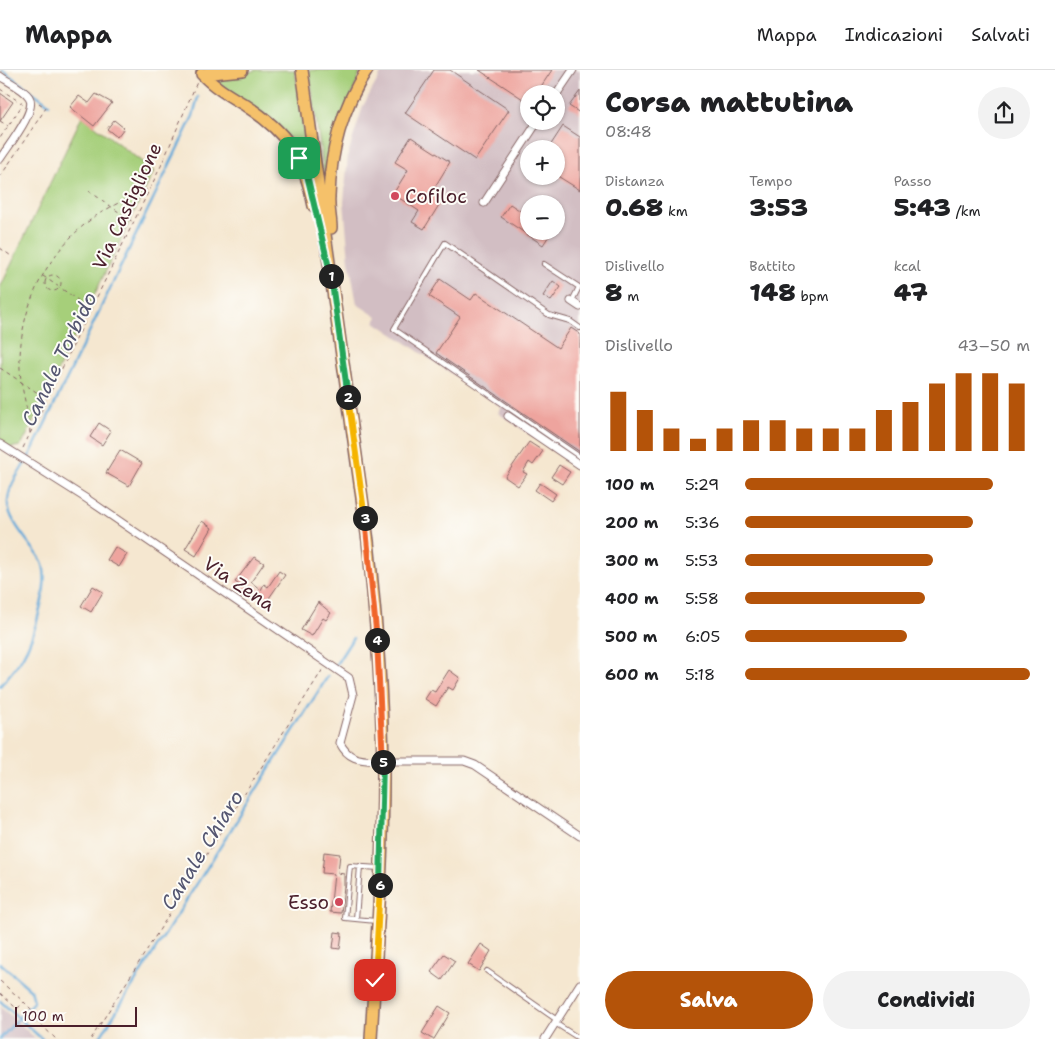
<!DOCTYPE html>
<html lang="it">
<head>
<meta charset="utf-8">
<style>
	:root { --surface:#fff; --page:#f2f2f2; --text:#202124; --muted:#757577; --line:#e0e0e0; --accent:#b45309 }
	body { margin:0; font-family:"Shantell Sans",sans-serif; background:var(--page); color:var(--text); height:100vh; display:flex; flex-direction:column; font-size:19px; white-space:nowrap }
	* { box-sizing:border-box; margin:0 }
	p { font-size:16px; color:var(--muted) }
	.icon { flex:none; width:28px; height:28px; fill:none; stroke:currentColor; stroke-width:2; stroke-linecap:round; stroke-linejoin:round }
	.map { position:relative; flex:1; overflow:hidden }
	.details { display:flex; flex-direction:column; background:var(--surface); width:475px }
	.details>* { flex:none }
	.tools { position:absolute; left:520px; top:15px; display:grid; gap:10px }
	.tools a { display:grid; place-items:center; width:45px; height:45px; border-radius:50%; background:var(--surface); box-shadow:0 1px 4px #0004; font-size:25px }
	.scale { position:absolute; left:15px; bottom:12px; width:122px; box-sizing:border-box; padding-left:5px; border:2px solid #4a1f2b; border-top:0; font-size:14px; line-height:18px; white-space:nowrap; color:#4a1f2b; -webkit-text-stroke:4px #fdfcf7; paint-order:stroke }
	.pin { position:absolute; display:grid; place-items:center; width:42px; height:42px; color:#fff; margin:-21px; border-radius:10px; box-shadow:0 2px 8px #0006 }
	.km { position:absolute; width:25px; height:25px; margin:-12px; border-radius:50%; background:#222; color:#fff; font-size:14px; line-height:25px; text-align:center }
	.round { display:grid; place-items:center; flex:none; width:52px; height:52px; border-radius:26px; background:var(--page) }
	.overview { display:flex; align-items:center; justify-content:space-between; height:85px; padding:0 25px }
	h1 { font-size:28px; font-weight:800; line-height:38px }
	.metrics { display:grid; grid-template-columns:repeat(3,1fr); gap:8px; height:85px; padding:5px 25px }
	.metrics div { display:grid; align-content:center }
	.metrics b { font-size:25px; font-weight:800 }
	.metrics small { font-size:14px; font-weight:400 }
	.metrics p { font-size:14px }
	.chart { height:140px; padding:10px 25px }
	.chart p { display:flex; justify-content:space-between }
	.chart svg { width:100%; height:90px; margin-top:5px; stroke:var(--accent); stroke-width:6 }
	.primary-button { display:flex; gap:10px; margin-top:auto; padding:10px 25px }
	.primary-button a { flex:1; height:58px; border-radius:30px; background:var(--accent); color:#fff; font-size:20px; font-weight:800; line-height:58px; text-align:center }
	.primary-button a+a { background:var(--page); color:var(--text) }
	ul { padding:0 25px; list-style:none; font-size:16px }
	li { display:grid; grid-template-columns:80px 60px 1fr; align-items:center; height:38px }
	li i { height:12px; border-radius:6px; background:var(--accent) }
	header { display:flex; align-items:center; gap:30px; box-sizing:border-box; height:70px; padding:0 25px; background:var(--surface); border-bottom:1px solid var(--line) }
	header strong { font-size:24px }
	nav { display:flex; gap:28px; margin-inline-start:auto; font-size:18px }
	main { display:flex; flex:1; min-height:0 }
	.map>svg:first-child { display:block }
	.industrial { fill:#d2bec3; fill-rule:evenodd }
	.green { fill:#a6cf7a; stroke:#787752 }
	.lines { fill:none; stroke-linecap:round; stroke-linejoin:round }
	.stream { stroke:#62a9d9; stroke-width:2.5 }
	.building { fill:#eea49e }
	.lane-casing { stroke:#866565; stroke-width:6 }
	.street-casing { stroke:#866565; stroke-width:9 }
	.primary-casing { stroke:#866565; stroke-width:14 }
	.path { stroke:#866565; stroke-width:1; stroke-dasharray:4 4; stroke-linecap:butt }
	.lane { stroke:#fff; stroke-width:4 }
	.street { stroke:#fff; stroke-width:7 }
	.primary { stroke:#f5c16b; stroke-width:11 }
	.split-1-casing { stroke:#fff; stroke-width:10 }
	.split-2-casing { stroke:#fff; stroke-width:10 }
	.split-3-casing { stroke:#fff; stroke-width:10 }
	.split-4-casing { stroke:#fff; stroke-width:10 }
	.split-5-casing { stroke:#fff; stroke-width:10 }
	.split-6-casing { stroke:#fff; stroke-width:10 }
	.split-7-casing { stroke:#fff; stroke-width:10 }
	.split-1 { stroke:#22a559; stroke-width:6 }
	.split-2 { stroke:#22a559; stroke-width:6 }
	.split-3 { stroke:#f5b400; stroke-width:6 }
	.split-4 { stroke:#f0652b; stroke-width:6 }
	.split-5 { stroke:#f0652b; stroke-width:6 }
	.split-6 { stroke:#22a559; stroke-width:6 }
	.split-7 { stroke:#f5b400; stroke-width:6 }
	.poi-dot { fill:#d1495b; stroke:#fdfcf7; stroke-width:2 }
	.labels { text-anchor:middle; dominant-baseline:central; stroke-width:4; stroke-linejoin:round; paint-order:stroke }
	.poi-label { font-size:19px; fill:#4a1f2b; stroke:#fdfcf7; text-anchor:start }
	.street-label { font-size:19px; fill:#4a1f2b; stroke:#fdfcf7 }
	.water-label { font-size:20px; font-style:italic; fill:#545671; stroke:#fdfcf7 }
</style>
</head>
<body>
<header>
<strong>Mappa</strong>
<nav><a>Mappa</a><a>Indicazioni</a><a>Salvati</a></nav>
</header>
<main>
<div class="map">
<svg width="580" height="969" viewBox="0 0 580 969">
	<rect width="100%" height="100%" fill="#fdfcf7"/>
	<filter id="ink" filterUnits="userSpaceOnUse"><feTurbulence type="fractalNoise" baseFrequency=".02" numOctaves="2"/><feDisplacementMap in="SourceGraphic" scale="10" xChannelSelector="R" yChannelSelector="G"/><feConvolveMatrix kernelMatrix="1 2 1 2 8 2 1 2 1" color-interpolation-filters="sRGB"/></filter>
	<filter id="wash" filterUnits="userSpaceOnUse"><feTurbulence type="fractalNoise" baseFrequency=".0096" numOctaves="4" result="noise"/><feDisplacementMap in="SourceGraphic" scale="20" xChannelSelector="R" yChannelSelector="G"/><feGaussianBlur stdDeviation="1.12" result="paint"/><feColorMatrix in="noise" values="0 0 0 0 0 0 0 0 0 0 0 0 0 0 0 0 0 1.4 0 .05"/><feComposite in="paint" operator="in"/></filter>
	<g filter="url(#wash)">
		<rect width="100%" height="100%" fill="#f5e7d0"/>
		<path class="industrial" d="M383,0H580V399L498,343L501,337L375,252L377,247L357,234L349,191L344,132L348,84L363,36ZM529,24H556V51H529ZM529,79H556V106H529ZM529,134H556V161H529Z
			M0,937L16,950L36,969H0Z"/>
		<path class="green" d="M255,0H295L308,93L291,69L213,9L236,7Z
			M309,0H361L324,104Z
			M82,46L154,101L25,369L20,376L10,378L0,371V218Z"/>
		<g class="lines">
			<path class="stream" d="M2,0L49,34
				M335,596L353,568
				M0,616C8,607 17,597 23,586C34,567 52,510 41,490C32,475 6,449 8,431C9,413 23,398 31,383L193,46L198,27
				M0,893L31,920L34,931L0,969
				M0,931L42,969
				M99,969L328,606"/>
		</g>
		<g id="blocks">
			<path class="building" d="M434,0H450L509,40L475,90L405,43Z
				M479,0H552L536,24H529V33Z
				M580,21V43L569,36Z
				M0,23L13,32L0,51Z
				M96,24L112,33L94,56L70,37L79,26L89,33Z
				M114,50L124,58L117,67L107,59Z
				M563,56L580,67V120L556,105V79H548Z
				M411,67L450,92L433,120L444,127L424,159L412,152L419,141L393,124L408,100L395,92Z
				M529,133V161H552L543,175L501,147L510,134L522,142Z
				M440,209L471,230L476,223L558,278L571,258L580,264V382L436,283L460,247L429,226Z
				M553,211L561,217L551,231L543,226Z
				M99,353L111,361L102,375L90,367Z
				M529,372L543,381L533,395L529,392L523,402L527,404L518,416L505,407Z
				M120,380L142,393L129,416L106,403Z
				M559,395L570,402L562,414L551,407Z
				M540,413L556,424L551,431L535,420Z
				M202,451L212,458L196,486L185,479Z
				M115,477L127,484L119,497L107,490Z
				M254,487L264,493L251,512L261,520L264,514L268,517L279,501L285,505L267,531L263,529L262,530L235,512Z
				M93,516L103,522L91,542L81,536Z
				M318,532L331,543L326,550L323,548L312,566L301,560Z
				M449,600L460,608L453,620L448,617L436,636L425,629L431,620L435,622Z
				M324,782L340,784L338,803L344,804V816L341,843L330,842L334,804L322,803Z
				M335,862L342,863L340,879L333,878Z
				M481,874L491,881L479,901L468,894Z
				M444,884L455,891L442,910L431,902Z
				M439,936L450,943L434,969H432L422,963Z"/>
		</g>
	</g>
	<g filter="url(#ink)">
		<use href="#blocks" fill-opacity="0" stroke="#866565" stroke-width="1"/>
		<g class="lines">
			<g class="lane-casing">
				<path id="lane" d="M544,194L579,217L572,231
					M580,258L570,251L549,245L445,173L394,259L580,387
					M356,849L360,796
					M376,851L345,848L350,796L379,798
					M487,901L557,950
					M555,953L580,969"/>
			</g>
			<g class="street-casing">
				<path id="street" d="M0,6C8,12 23,18 29,27C38,40 8,76 0,89
					M556,25L573,0
					M484,133L538,51
					M571,231L580,237
					M508,346L580,395
					M0,374L87,429L349,608L353,625L340,673C348,689 359,690 376,691
					M392,691H464L475,695L580,766
					M545,969L580,914"/>
			</g>
			<g class="primary-casing">
				<path id="primary" d="M302,0L368,471C376,550 383,629 383,708C383,795 376,882 371,969
					M202,4C214,17 230,26 245,35C287,62 304,87 314,136
					M202,4L242,0
					M331,158C331,148 328,138 329,127C330,83 342,37 367,0"/>
			</g>
			<path class="path" d="M0,19L23,34L0,68
				M0,51L8,56
				M0,107L46,38L39,33
				M89,121L133,152
				M0,178L14,188
				M45 213a8 8 0 1 1 16 0a8 8 0 1 1-16 0Z
				M43,206L91,239
				M0,298L47,329
				M30,363C29,341 21,321 20,299C18,242 44,186 89,151C107,137 129,128 150,118
				M23,378L161,96L197,12
				M0,911L24,932
				M0,923L17,939L24,932L38,946L36,950L56,969
				M91,969L323,599"/>
			<use href="#lane" class="lane"/>
			<use href="#street" class="street"/>
			<use href="#primary" class="primary"/>
		</g>
	</g>
	<g class="lines" filter="url(#ink)">
		<g class="split-1-casing">
			<path id="split-1" d="M299,88L307,105L331,206"/>
		</g>
		<g class="split-2-casing">
			<path id="split-2" d="M331,206L348,327"/>
		</g>
		<g class="split-3-casing">
			<path id="split-3" d="M348,327L365,448"/>
		</g>
		<g class="split-4-casing">
			<path id="split-4" d="M365,448L377,570"/>
		</g>
		<g class="split-5-casing">
			<path id="split-5" d="M377,570L383,692"/>
		</g>
		<g class="split-6-casing">
			<path id="split-6" d="M380,815L383,692"/>
		</g>
		<g class="split-7-casing">
			<path id="split-7" d="M375,910L380,815"/>
		</g>
		<use href="#split-1" class="split-1"/>
		<use href="#split-2" class="split-2"/>
		<use href="#split-3" class="split-3"/>
		<use href="#split-4" class="split-4"/>
		<use href="#split-5" class="split-5"/>
		<use href="#split-6" class="split-6"/>
		<use href="#split-7" class="split-7"/>
	</g>
	<g class="poi-dot">
		<circle cx="395" cy="126" r="5"/>
		<circle cx="339" cy="832" r="5"/>
	</g>
	<g class="labels">
		<g class="poi-label">
			<text x="405" y="126">Cofiloc</text>
			<text x="329" y="832" text-anchor="end">Esso</text>
		</g>
		<g class="street-label">
			<text transform="translate(127 136) rotate(-65)">Via Castiglione</text>
			<text transform="translate(239 514) rotate(34)">Via Zena</text>
		</g>
		<g class="water-label">
			<text transform="translate(59 289) rotate(-64)">Canale Torbido</text>
			<text transform="translate(202 780) rotate(-58)">Canale Chiaro</text>
		</g>
	</g>
</svg>
<div class="tools">
<a><svg class="icon" aria-label="locate" viewBox="0 0 24 24"><circle cx="12" cy="12" r="6"/><path d="M12 2v4M12 18v4M2 12h4M18 12h4"/></svg></a>
<a>+</a>
<a>−</a>
</div>
<div class="scale">100 m</div>
<div class="pin" style="left:299px;top:88px;background:#1e9e55"><svg class="icon" aria-label="arrive" viewBox="0 0 24 24"><path d="M6 21V4h12l-3 4 3 4H6"/></svg></div>
<div class="pin" style="left:375px;top:910px;background:#d93025"><svg class="icon" aria-label="check" viewBox="0 0 24 24"><path d="M5 12l5 5 9-10"/></svg></div>
<b class="km" style="left:331px;top:206px">1</b>
<b class="km" style="left:348px;top:327px">2</b>
<b class="km" style="left:365px;top:448px">3</b>
<b class="km" style="left:377px;top:570px">4</b>
<b class="km" style="left:383px;top:692px">5</b>
<b class="km" style="left:380px;top:815px">6</b>
</div>
<section class="details">
<div class="overview"><div><h1>Corsa mattutina</h1><p>08:48</p></div><a class="round"><svg class="icon" aria-label="share" viewBox="0 0 24 24"><path d="M12 15V3M7 8l5-5 5 5M5 13v7h14v-7"/></svg></a></div>
<div class="metrics">
<div><p>Distanza</p><b>0.68<small> km</small></b></div>
<div><p>Tempo</p><b>3:53</b></div>
<div><p>Passo</p><b>5:43<small> /km</small></b></div>
</div>
<div class="metrics">
<div><p>Dislivello</p><b>8<small> m</small></b></div>
<div><p>Battito</p><b>148<small> bpm</small></b></div>
<div><p>kcal</p><b>47</b></div>
</div>
<div class="chart"><p><span>Dislivello</span>43–50 m</p>
<svg viewBox="0 0 160 44" preserveAspectRatio="none"><path d="M5 44V15M15 44V24M25 44V33M35 44V38M45 44V33M55 44V29M65 44V29M75 44V33M85 44V33M95 44V33M105 44V24M115 44V20M125 44V11M135 44V6M145 44V6M155 44V11"/></svg>
</div>
<ul>
<li><b>100 m</b>5:29<i style="width:87%"></i></li>
<li><b>200 m</b>5:36<i style="width:80%"></i></li>
<li><b>300 m</b>5:53<i style="width:66%"></i></li>
<li><b>400 m</b>5:58<i style="width:63%"></i></li>
<li><b>500 m</b>6:05<i style="width:57%"></i></li>
<li><b>600 m</b>5:18<i style="width:100%"></i></li>
</ul>
<div class="primary-button"><a>Salva</a><a>Condividi</a></div>
</section>
</main>
</body>
</html>
